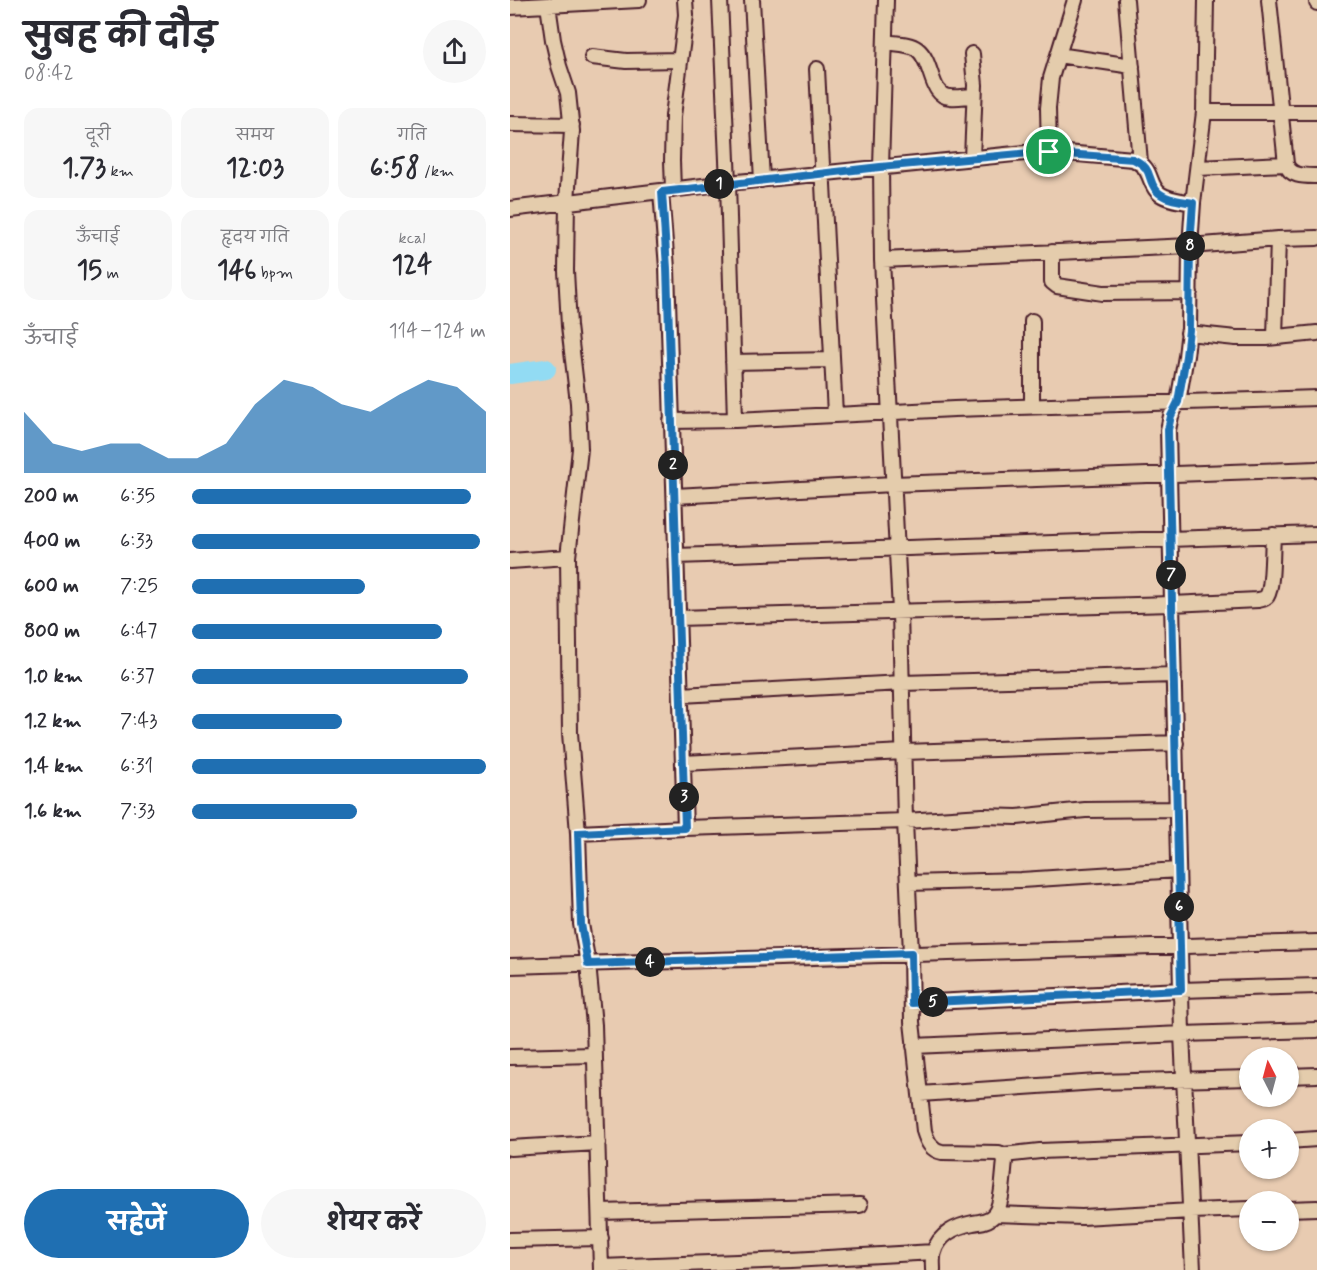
<!DOCTYPE html>
<html lang="hi">
<head>
<meta charset="utf-8">
<style>
	:root { --surface:#fff; --page:#f7f7f7; --text:#2b2b33; --muted:#7c7c81; --accent:#1f6fb2 }
	body { margin:0; font-family:Mynerve,"Playpen Sans Deva",sans-serif; background:var(--page); color:var(--text); height:100vh; display:flex; flex-direction:column; font-size:22px; white-space:nowrap }
	* { box-sizing:border-box; margin:0 }
	p { font-size:20px; color:var(--muted) }
	.icon { flex:none; width:33px; height:33px; fill:none; stroke:currentColor; stroke-width:2; stroke-linecap:round; stroke-linejoin:round }
	.map { position:relative; flex:1; overflow:hidden }
	.sheet { display:flex; flex-direction:column; background:var(--surface); width:510px }
	.sheet>* { flex:none }
	.needle { width:39px; rotate:354deg }
	.buttons { position:absolute; left:729px; top:1047px; display:grid; gap:12px }
	.buttons a { display:grid; place-items:center; width:60px; height:60px; border-radius:50%; background:var(--surface); box-shadow:0 2px 4px #0004; font-size:30px }
	.pin { position:absolute; display:grid; place-items:center; width:51px; height:51px; color:#fff; margin:-26px; border:3px solid #fff; border-radius:50%; box-shadow:0 2px 6px #0007 }
	.km { position:absolute; width:30px; height:30px; margin:-15px; border-radius:50%; background:#222; color:#fff; font-size:16px; line-height:30px; text-align:center }
	.round { display:grid; place-items:center; flex:none; width:63px; height:63px; border-radius:32px; background:var(--page) }
	.headline { display:flex; align-items:center; justify-content:space-between; height:102px; padding:0 24px }
	h1 { font-size:33px; font-weight:700; line-height:45px }
	.stats { display:grid; grid-template-columns:repeat(3,1fr); gap:9px; height:102px; padding:6px 24px }
	.stats div { display:grid; align-content:center; border-radius:15px; background:var(--page); text-align:center }
	.stats b { font-size:26px; font-weight:700 }
	.stats small { font-size:16px; font-weight:400 }
	.stats p { font-size:16px }
	.chart { height:168px; padding:12px 24px }
	.chart p { display:flex; justify-content:space-between }
	.chart svg { width:100%; height:108px; margin-top:6px; fill:var(--accent); opacity:.7 }
	.button { display:flex; gap:12px; margin-top:auto; padding:12px 24px }
	.button a { flex:1; height:69px; border-radius:36px; background:var(--accent); color:#fff; font-size:24px; font-weight:700; line-height:69px; text-align:center }
	.button a+a { background:var(--page); color:var(--text) }
	ul { padding:0 24px; list-style:none; font-size:20px }
	li { display:grid; grid-template-columns:96px 72px 1fr; align-items:center; height:45px }
	li i { height:15px; border-radius:8px; background:var(--accent) }
	main { display:flex; flex:1; min-height:0 }
	.map>svg:first-child { display:block }
	.lines { fill:none; stroke-linecap:round; stroke-linejoin:round }
	.river { stroke:#92dbf3; stroke-width:20 }
	.street-casing { stroke:#4a1f2b; stroke-width:18 }
	.street { stroke:#e4ccac; stroke-width:14 }
	.route-casing { stroke:#fff; stroke-width:12 }
	.route { stroke:#1f6fb2; stroke-width:8 }
</style>
</head>
<body>
<main>
<section class="sheet">
<div class="headline"><div><h1>सुबह की दौड़</h1><p>08:42</p></div><a class="round"><svg class="icon" aria-label="share" viewBox="0 0 24 24"><path d="M12 15V3M7 8l5-5 5 5M5 13v7h14v-7"/></svg></a></div>
<div class="stats">
<div><p>दूरी</p><b>1.73<small> km</small></b></div>
<div><p>समय</p><b>12:03</b></div>
<div><p>गति</p><b>6:58<small> /km</small></b></div>
</div>
<div class="stats">
<div><p>ऊँचाई</p><b>15<small> m</small></b></div>
<div><p>हृदय गति</p><b>146<small> bpm</small></b></div>
<div><p>kcal</p><b>124</b></div>
</div>
<div class="chart"><p><span>ऊँचाई</span>114–124 m</p>
<svg viewBox="0 0 160 44" preserveAspectRatio="none"><path d="M0 44V19L10 32L20 35L30 32L40 32L50 38L60 38L70 32L80 16L90 6L100 9L110 16L120 19L130 12L140 6L150 9L160 19V44z"/></svg>
</div>
<ul>
<li><b>200 m</b>6:35<i style="width:95%"></i></li>
<li><b>400 m</b>6:33<i style="width:98%"></i></li>
<li><b>600 m</b>7:25<i style="width:59%"></i></li>
<li><b>800 m</b>6:47<i style="width:85%"></i></li>
<li><b>1.0 km</b>6:37<i style="width:94%"></i></li>
<li><b>1.2 km</b>7:43<i style="width:51%"></i></li>
<li><b>1.4 km</b>6:31<i style="width:100%"></i></li>
<li><b>1.6 km</b>7:33<i style="width:56%"></i></li>
</ul>
<div class="button"><a>सहेजें</a><a>शेयर करें</a></div>
</section>
<div class="map">
<svg width="807" height="1270" viewBox="0 0 807 1270">
	<rect width="100%" height="100%" fill="#e8cbb1"/>
	<filter id="ink" filterUnits="userSpaceOnUse"><feTurbulence type="fractalNoise" baseFrequency=".0167" numOctaves="2"/><feDisplacementMap in="SourceGraphic" scale="12" xChannelSelector="R" yChannelSelector="G"/><feConvolveMatrix kernelMatrix="1 2 1 2 8 2 1 2 1" color-interpolation-filters="sRGB"/></filter>
	<g filter="url(#ink)">
		<g class="lines">
			<path class="river" d="M0,374L36,369"/>
			<g class="street-casing">
				<path id="street" d="M210,0L218,183L225,420
					M242,0L252,180
					M376,0L371,167L372,260L390,611L395,821L401,953L402,1022L414,1131C417,1141 421,1150 432,1152L489,1153L493,1155L495,1161C493,1175 493,1205 484,1215C479,1221 471,1222 463,1223C447,1226 429,1234 424,1252C422,1257 423,1264 423,1270
					M616,0L630,162
					M759,0L776,164C780,177 795,176 807,176
					M807,0V3
					M38,5L43,40L49,66L58,93L62,131L57,201L56,271L59,326L68,403L70,449L58,557
					M0,7L129,0
					M375,42C385,44 399,43 407,49C424,62 419,96 440,97C448,98 456,96 464,96
					M548,55L622,66
					M82,57L116,61L170,60
					M307,69L325,414
					M694,112H807
					M0,124L62,125
					M539,152L538,108L541,78L565,0
					M462,158L465,85L462,54
					M688,168L776,164
					M163,190L162,161L163,116L176,15L175,0
					M151,192L157,268L175,828
					M0,209L218,183L515,153L545,152L623,159C644,169 637,184 650,194C659,200 672,201 683,203
					M542,252V282L547,286L593,293L680,292
					M372,260L680,246L768,239L807,238
					M522,321V406
					M678,333L726,338H757L807,333
					M765,337L768,239
					M223,362L322,360
					M161,421L225,420L444,409L807,398
					M165,496L383,484L807,469
					M166,556L807,534
					M0,561L58,557L60,733L68,833L71,924L78,964L84,1025L91,1270
					M168,618L662,604L748,600C752,599 755,599 757,596C763,587 762,547 763,535
					M171,695L392,683L664,675
					M173,763L394,752L666,743
					M68,833L175,828L395,821L473,816L507,817L575,810L667,809
					M398,883L511,880L668,870
					M0,966L807,942
					M402,1003L671,990L807,986
					M404,1046L672,1034L807,1030
					M0,1057L85,1055
					M778,1076L807,1075
					M410,1094L587,1082L740,1078
					M778,1141L807,1139
					M0,1148L88,1143
					M493,1155L530,1151L740,1143
					M778,1209L807,1208
					M90,1212L350,1205
					M485,1214L572,1217L681,1211L740,1209
					M0,1240L91,1238
					M91,1267L282,1260L424,1252
					M683,1270L672,1034L658,430L661,416L668,402L676,356L679,330L680,246L683,203L694,112L696,0"/>
			</g>
			<use href="#street" class="street"/>
		</g>
	</g>
	<g class="lines" filter="url(#ink)">
		<g class="route-casing">
			<path id="route" d="M530,152L623,159C644,169 636,177 646,190C654,200 672,201 683,203L680,246L679,330L676,356L668,402L661,416L658,430L671,990L402,1003L401,953L78,964L71,924L68,833L175,828L157,268L152,192L370,167Z"/>
		</g>
		<use href="#route" class="route"/>
	</g>
</svg>
<div class="buttons">
<a><svg class="needle" viewBox="-14 -14 28 28"><path d="M0-13l5 13h-10z" fill="#e53935"/><path d="M0 13l5-13h-10z" fill="#7c7c81"/></svg></a>
<a>+</a>
<a>−</a>
</div>
<div class="pin" style="left:539px;top:152px;background:#1e9e55"><svg class="icon" aria-label="arrive" viewBox="0 0 24 24"><path d="M6 21V4h12l-3 4 3 4H6"/></svg></div>
<b class="km" style="left:209px;top:184px">1</b>
<b class="km" style="left:163px;top:465px">2</b>
<b class="km" style="left:174px;top:797px">3</b>
<b class="km" style="left:140px;top:962px">4</b>
<b class="km" style="left:423px;top:1002px">5</b>
<b class="km" style="left:669px;top:907px">6</b>
<b class="km" style="left:661px;top:575px">7</b>
<b class="km" style="left:680px;top:246px">8</b>
</div>
</main>
</body>
</html>
